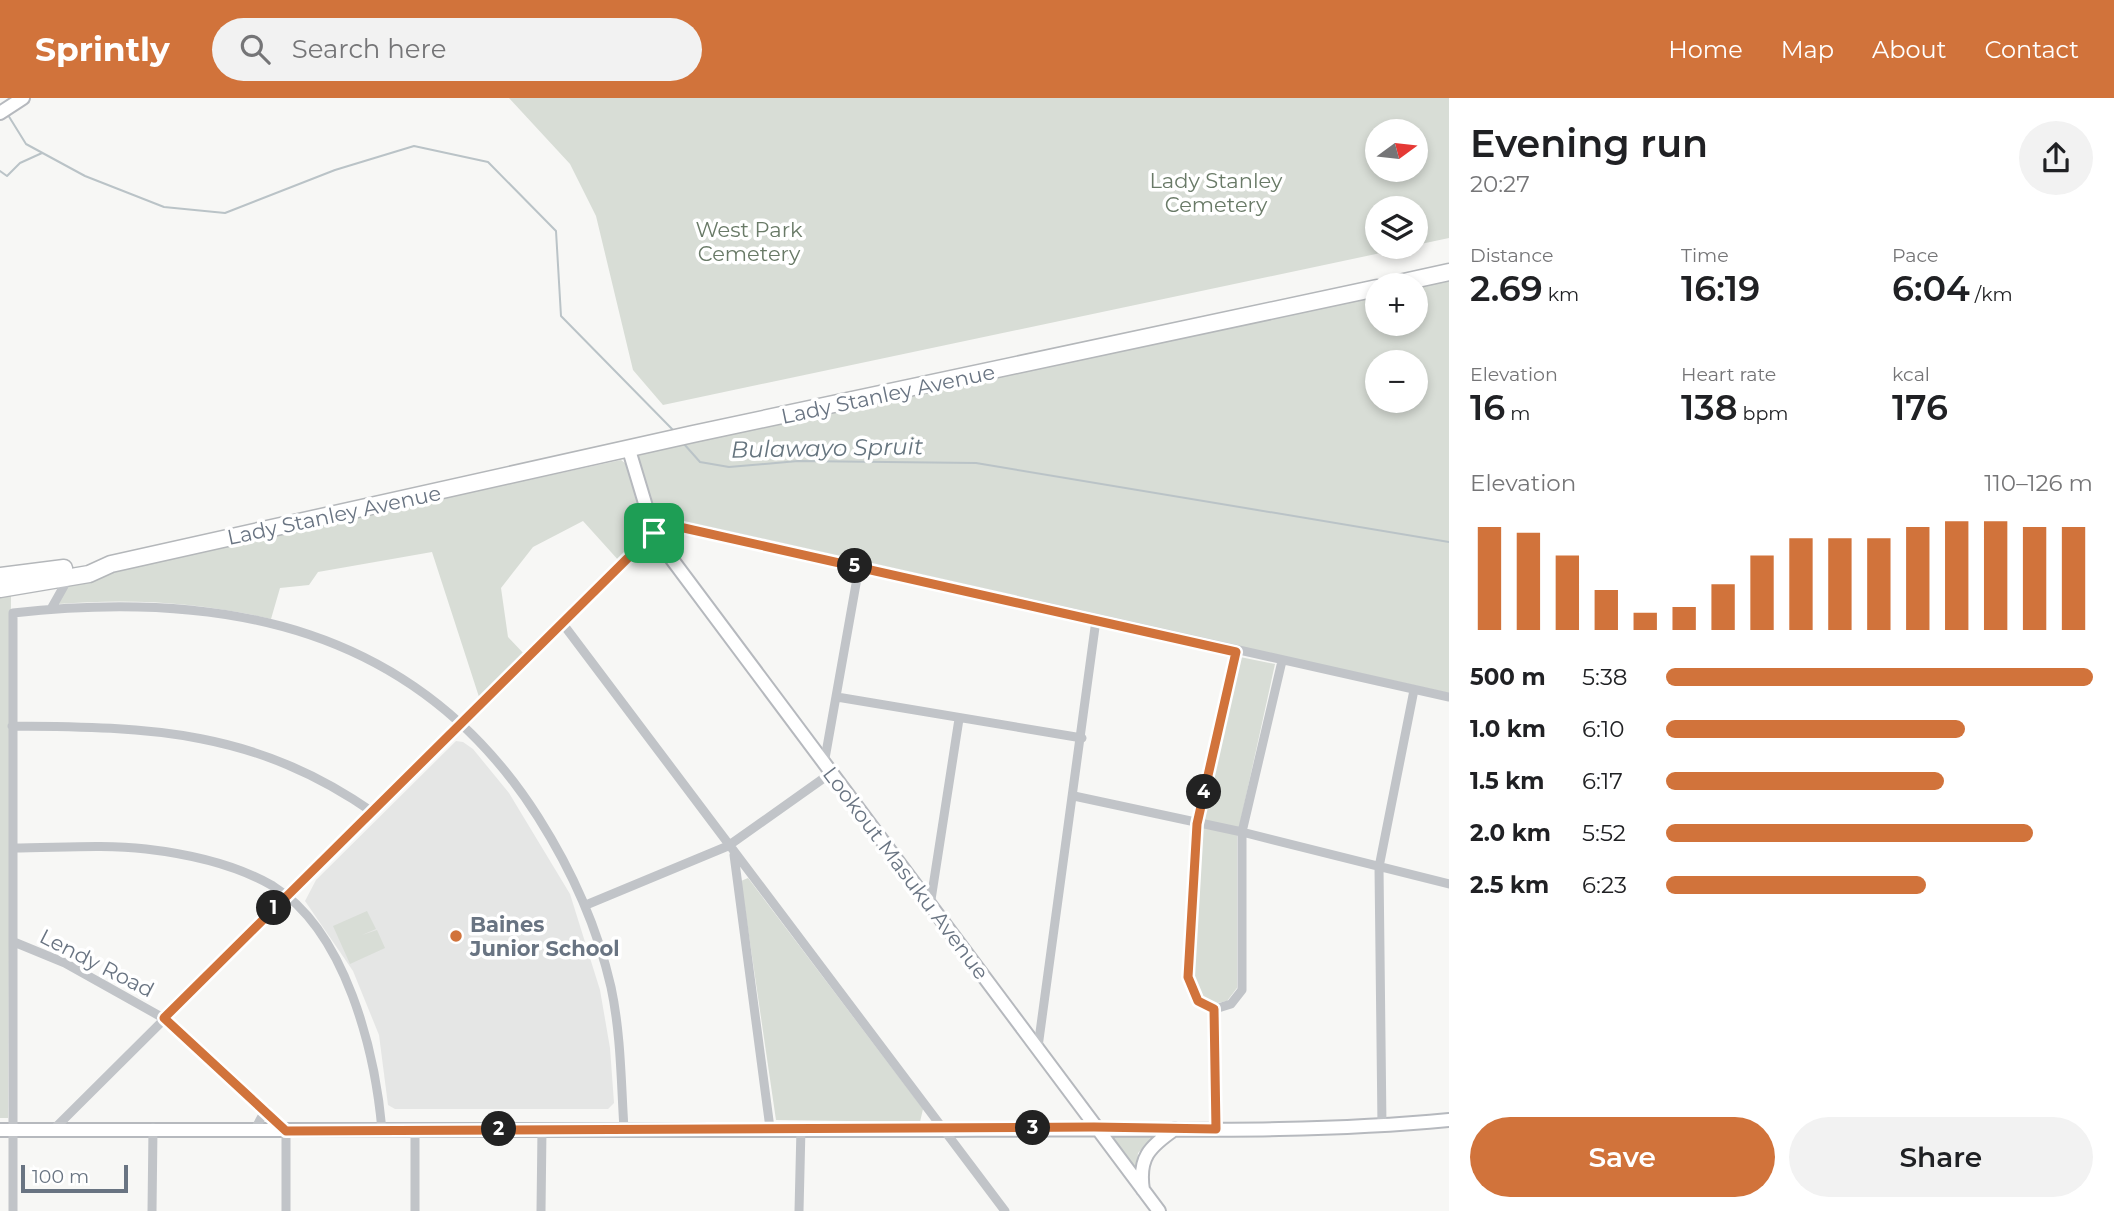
<!DOCTYPE html>
<html lang="en">
<head>
<meta charset="utf-8">
<style>
	:root { --surface:#fff; --page:#f2f2f2; --text:#202124; --muted:#757577; --accent:#d1733b }
	body { margin:0; font-family:Montserrat,sans-serif; background:var(--page); color:var(--text); height:100vh; display:flex; flex-direction:column; font-size:26px; white-space:nowrap }
	* { box-sizing:border-box; margin:0 }
	p { font-size:23px; color:var(--muted) }
	.icon { flex:none; width:38px; height:38px; fill:none; stroke:currentColor; stroke-width:2; stroke-linecap:round; stroke-linejoin:round }
	.map { position:relative; flex:1; overflow:hidden }
	.side { display:flex; flex-direction:column; background:var(--surface); width:665px }
	.side>* { flex:none }
	.needle { width:46px; rotate:75deg }
	.tools { position:absolute; left:1365px; top:21px; display:grid; gap:14px }
	.tools a { display:grid; place-items:center; width:63px; height:63px; border-radius:50%; background:var(--surface); box-shadow:0 4px 10px #0003; font-size:35px }
	.scale { position:absolute; left:21px; bottom:18px; width:107px; box-sizing:border-box; padding-left:7px; border:4px solid #697482; border-top:0; font-size:19px; line-height:24px; white-space:nowrap; color:#697482; -webkit-text-stroke:5px #fff; paint-order:stroke }
	.pin { position:absolute; display:grid; place-items:center; width:60px; height:60px; color:#fff; margin:-30px; border-radius:14px; box-shadow:0 4px 10px #0006 }
	.km { position:absolute; width:35px; height:35px; margin:-18px; border-radius:50%; background:#222; color:#fff; font-size:19px; line-height:35px; text-align:center }
	.round { display:grid; place-items:center; flex:none; width:74px; height:74px; border-radius:37px; background:var(--page) }
	.head { display:flex; align-items:center; justify-content:space-between; height:119px; padding:0 21px }
	h1 { font-size:38px; font-weight:600; line-height:52px }
	.figures { display:grid; grid-template-columns:repeat(3,1fr); gap:10px; height:119px; padding:7px 21px }
	.figures div { display:grid; align-content:center }
	.figures b { font-size:35px; font-weight:600 }
	.figures small { font-size:19px; font-weight:400 }
	.figures p { font-size:19px }
	.chart { height:196px; padding:14px 21px }
	.chart p { display:flex; justify-content:space-between }
	.chart svg { width:100%; height:126px; margin-top:7px; stroke:var(--accent); stroke-width:6 }
	.button { display:flex; gap:14px; margin-top:auto; padding:14px 21px }
	.button a { flex:1; height:80px; border-radius:42px; background:var(--accent); color:#fff; font-size:28px; font-weight:600; line-height:80px; text-align:center }
	.button a+a { background:var(--page); color:var(--text) }
	ul { padding:0 21px; list-style:none; font-size:23px }
	li { display:grid; grid-template-columns:112px 84px 1fr; align-items:center; height:52px }
	li i { height:18px; border-radius:9px; background:var(--accent) }
	header { display:flex; align-items:center; gap:42px; box-sizing:border-box; height:98px; padding:0 35px; background:var(--accent); color:#fff }
	header strong { font-size:33px }
	nav { display:flex; gap:38px; margin-inline-start:auto; font-size:24px }
	.search { width:490px; height:63px; background:var(--page); display:flex; align-items:center; gap:18px; box-sizing:border-box; padding:0 24px; border-radius:38px; color:var(--muted); font-size:26px }
	main { display:flex; flex:1; min-height:0 }
	.map>svg:first-child { display:block }
	.built { fill:#e5e6e5 }
	.green { fill:#d8ddd6; fill-rule:evenodd }
	.lines { fill:none; stroke-linecap:round; stroke-linejoin:round }
	.stream { stroke:#bac3c7; stroke-width:2 }
	.secondary-casing { stroke:#b6b9be; stroke-width:16 }
	.highway-casing { stroke:#b4b7ba; stroke-width:19 }
	.street { stroke:#c1c4c8; stroke-width:9 }
	.secondary { stroke:#fff; stroke-width:12 }
	.highway { stroke:#fff; stroke-width:16 }
	.route-casing { stroke:#fff; stroke-width:14 }
	.route { stroke:#d1733b; stroke-width:9 }
	.poi-dot { fill:#d1733b; stroke:#fff; stroke-width:2.5 }
	.labels { text-anchor:middle; dominant-baseline:central; stroke-width:7; stroke-linejoin:round; paint-order:stroke }
	.park-label { font-size:21px; fill:#697a67; stroke:#fff }
	.street-label { font-size:21px; fill:#697482; stroke:#fff }
	.poi-label { font-size:21px; font-weight:bold; fill:#697482; stroke:#fff; text-anchor:start }
	.water-label { font-size:23px; font-style:italic; fill:#65747e; stroke:#fff }
</style>
</head>
<body>
<header>
<strong>Sprintly</strong>
<div class="search"><svg class="icon" aria-label="search" viewBox="0 0 24 24"><circle cx="10" cy="10" r="6"/><path d="M15 15l6 6"/></svg>Search here</div>
<nav><a>Home</a><a>Map</a><a>About</a><a>Contact</a></nav>
</header>
<main>
<div class="map">
<svg width="1449" height="1113" viewBox="0 0 1449 1113">
	<rect width="100%" height="100%" fill="#f7f7f5"/>
	<path class="built" d="M456,643L463,644L473,651L509,695L570,796L600,892L610,950L614,1005L608,1011H395L388,1007L379,937L353,873L305,803L316,782Z"/>
	<path class="green" d="M509,0H1449V140L1416,147V110H1377V149H1409L663,307L633,272L596,118L570,66ZM1377,33H1416V72H1377Z
		M1449,182V595L653,418L637,356L1377,197V226H1416V189ZM1377,264H1416V303H1377Z
		M621,362L629,368C644,418 659,423 620,464L583,423L533,449L501,490L508,539L526,558L480,602L432,454L318,474L309,487L280,490L271,521C200,504 130,500 58,506L70,485L116,470Z
		M0,495H11L8,1020H0Z
		M1240,559L1275,566L1237,739V890L1227,903L1213,906L1201,898L1193,878L1201,731Z
		M748,780L923,1011L920,1024L776,1022L741,783Z
		M367,813L376,831L362,837L377,832L385,850L350,866L333,828Z
		M1106,1037L1154,1039L1138,1055L1136,1074Z"/>
	<g class="lines">
		<path class="stream" d="M8,17L26,46L85,78L164,109L225,115L335,72L414,48L488,64L556,133L561,218L674,333
			M0,73L7,78L20,65L42,55
			M684,346L700,364L729,369L798,363L976,365L1449,444"/>
		<g class="secondary-casing">
			<path id="secondary" d="M0,15L23,0
				M629,352L654,435L665,452L1159,1113
				M0,1032H945C1113,1029 1282,1038 1449,1022
				M1143,1092C1138,1060 1149,1049 1175,1031"/>
		</g>
		<g class="highway-casing">
			<path id="highway" d="M1390,187L1449,174
				M0,478L64,470
				M0,491L89,476L111,466L693,336L1377,190"/>
		</g>
		<path class="street" d="M51,511L64,488V478
			M563,526L1005,1113
			M1236,554L1197,726L1188,879L1198,903L1215,911L1231,906L1242,892V734L1282,563
			M837,599L1082,640
			M12,628C152,629 255,632 374,715
			M824,666L859,469
			M1074,698L1242,734L1449,786
			M13,750C57,750 103,746 146,751C189,756 235,766 273,788C346,833 375,953 382,1032
			M734,757L770,1030
			M586,807L728,748L831,675
			M930,808L959,621
			M14,844L65,865L165,921L286,1033V1113
			M1215,911L1216,1031
			M1038,949L1096,522
			M1382,1028L1379,769L1414,592
			M54,1031L643,445L665,430L685,428L1449,599
			M254,1033L266,1011
			M13,1113V515C225,491 417,529 538,719C571,771 597,828 611,889C621,936 621,984 624,1031
			M152,1113L153,1030
			M415,1113V1032
			M541,1113L542,1031
			M799,1113L801,1030"/>
		<use href="#secondary" class="secondary"/>
		<use href="#highway" class="highway"/>
	</g>
	<g class="lines">
		<g class="route-casing">
			<path id="route" d="M675,428L1236,554L1197,726L1188,879L1198,903L1214,911L1216,1031L1094,1029L286,1033L164,920L643,445L654,435Z"/>
		</g>
		<use href="#route" class="route"/>
	</g>
	<circle class="poi-dot" cx="456" cy="838" r="7"/>
	<g class="labels">
		<g class="park-label">
			<text x="1216" y="82">Lady Stanley<tspan x="1216" dy="24">Cemetery</tspan></text>
			<text x="749" y="131">West Park<tspan x="749" dy="24">Cemetery</tspan></text>
		</g>
		<g class="street-label">
			<text transform="translate(888 296) rotate(-12)">Lady Stanley Avenue</text>
			<text transform="translate(334 417) rotate(-12)">Lady Stanley Avenue</text>
			<text transform="translate(906 775) rotate(53)">Lookout Masuku Avenue</text>
			<text transform="translate(97 865) rotate(27)">Lendy Road</text>
		</g>
		<g class="poi-label">
			<text x="470" y="826">Baines<tspan x="470" dy="24">Junior School</tspan></text>
		</g>
		<g class="water-label">
			<text transform="translate(827 350) rotate(-1)">Bulawayo Spruit</text>
		</g>
	</g>
</svg>
<div class="tools">
<a><svg class="needle" viewBox="-14 -14 28 28"><path d="M0-13l5 13h-10z" fill="#e53935"/><path d="M0 13l5-13h-10z" fill="#757577"/></svg></a>
<a><svg class="icon" aria-label="layers" viewBox="0 0 24 24"><path d="M12 4l9 5-9 5-9-5zM3 14l9 5 9-5"/></svg></a>
<a>+</a>
<a>−</a>
</div>
<div class="scale">100 m</div>
<div class="pin" style="left:654px;top:435px;background:#1e9e55"><svg class="icon" aria-label="arrive" viewBox="0 0 24 24"><path d="M6 21V4h12l-3 4 3 4H6"/></svg></div>
<b class="km" style="left:274px;top:810px">1</b>
<b class="km" style="left:499px;top:1031px">2</b>
<b class="km" style="left:1033px;top:1030px">3</b>
<b class="km" style="left:1204px;top:694px">4</b>
<b class="km" style="left:855px;top:468px">5</b>
</div>
<section class="side">
<div class="head"><div><h1>Evening run</h1><p>20:27</p></div><a class="round"><svg class="icon" aria-label="share" viewBox="0 0 24 24"><path d="M12 15V3M7 8l5-5 5 5M5 13v7h14v-7"/></svg></a></div>
<div class="figures">
<div><p>Distance</p><b>2.69<small> km</small></b></div>
<div><p>Time</p><b>16:19</b></div>
<div><p>Pace</p><b>6:04<small> /km</small></b></div>
</div>
<div class="figures">
<div><p>Elevation</p><b>16<small> m</small></b></div>
<div><p>Heart rate</p><b>138<small> bpm</small></b></div>
<div><p>kcal</p><b>176</b></div>
</div>
<div class="chart"><p><span>Elevation</span>110–126 m</p>
<svg viewBox="0 0 160 44" preserveAspectRatio="none"><path d="M5 44V8M15 44V10M25 44V18M35 44V30M45 44V38M55 44V36M65 44V28M75 44V18M85 44V12M95 44V12M105 44V12M115 44V8M125 44V6M135 44V6M145 44V8M155 44V8"/></svg>
</div>
<ul>
<li><b>500 m</b>5:38<i style="width:100%"></i></li>
<li><b>1.0 km</b>6:10<i style="width:70%"></i></li>
<li><b>1.5 km</b>6:17<i style="width:65%"></i></li>
<li><b>2.0 km</b>5:52<i style="width:86%"></i></li>
<li><b>2.5 km</b>6:23<i style="width:61%"></i></li>
</ul>
<div class="button"><a>Save</a><a>Share</a></div>
</section>
</main>
</body>
</html>
